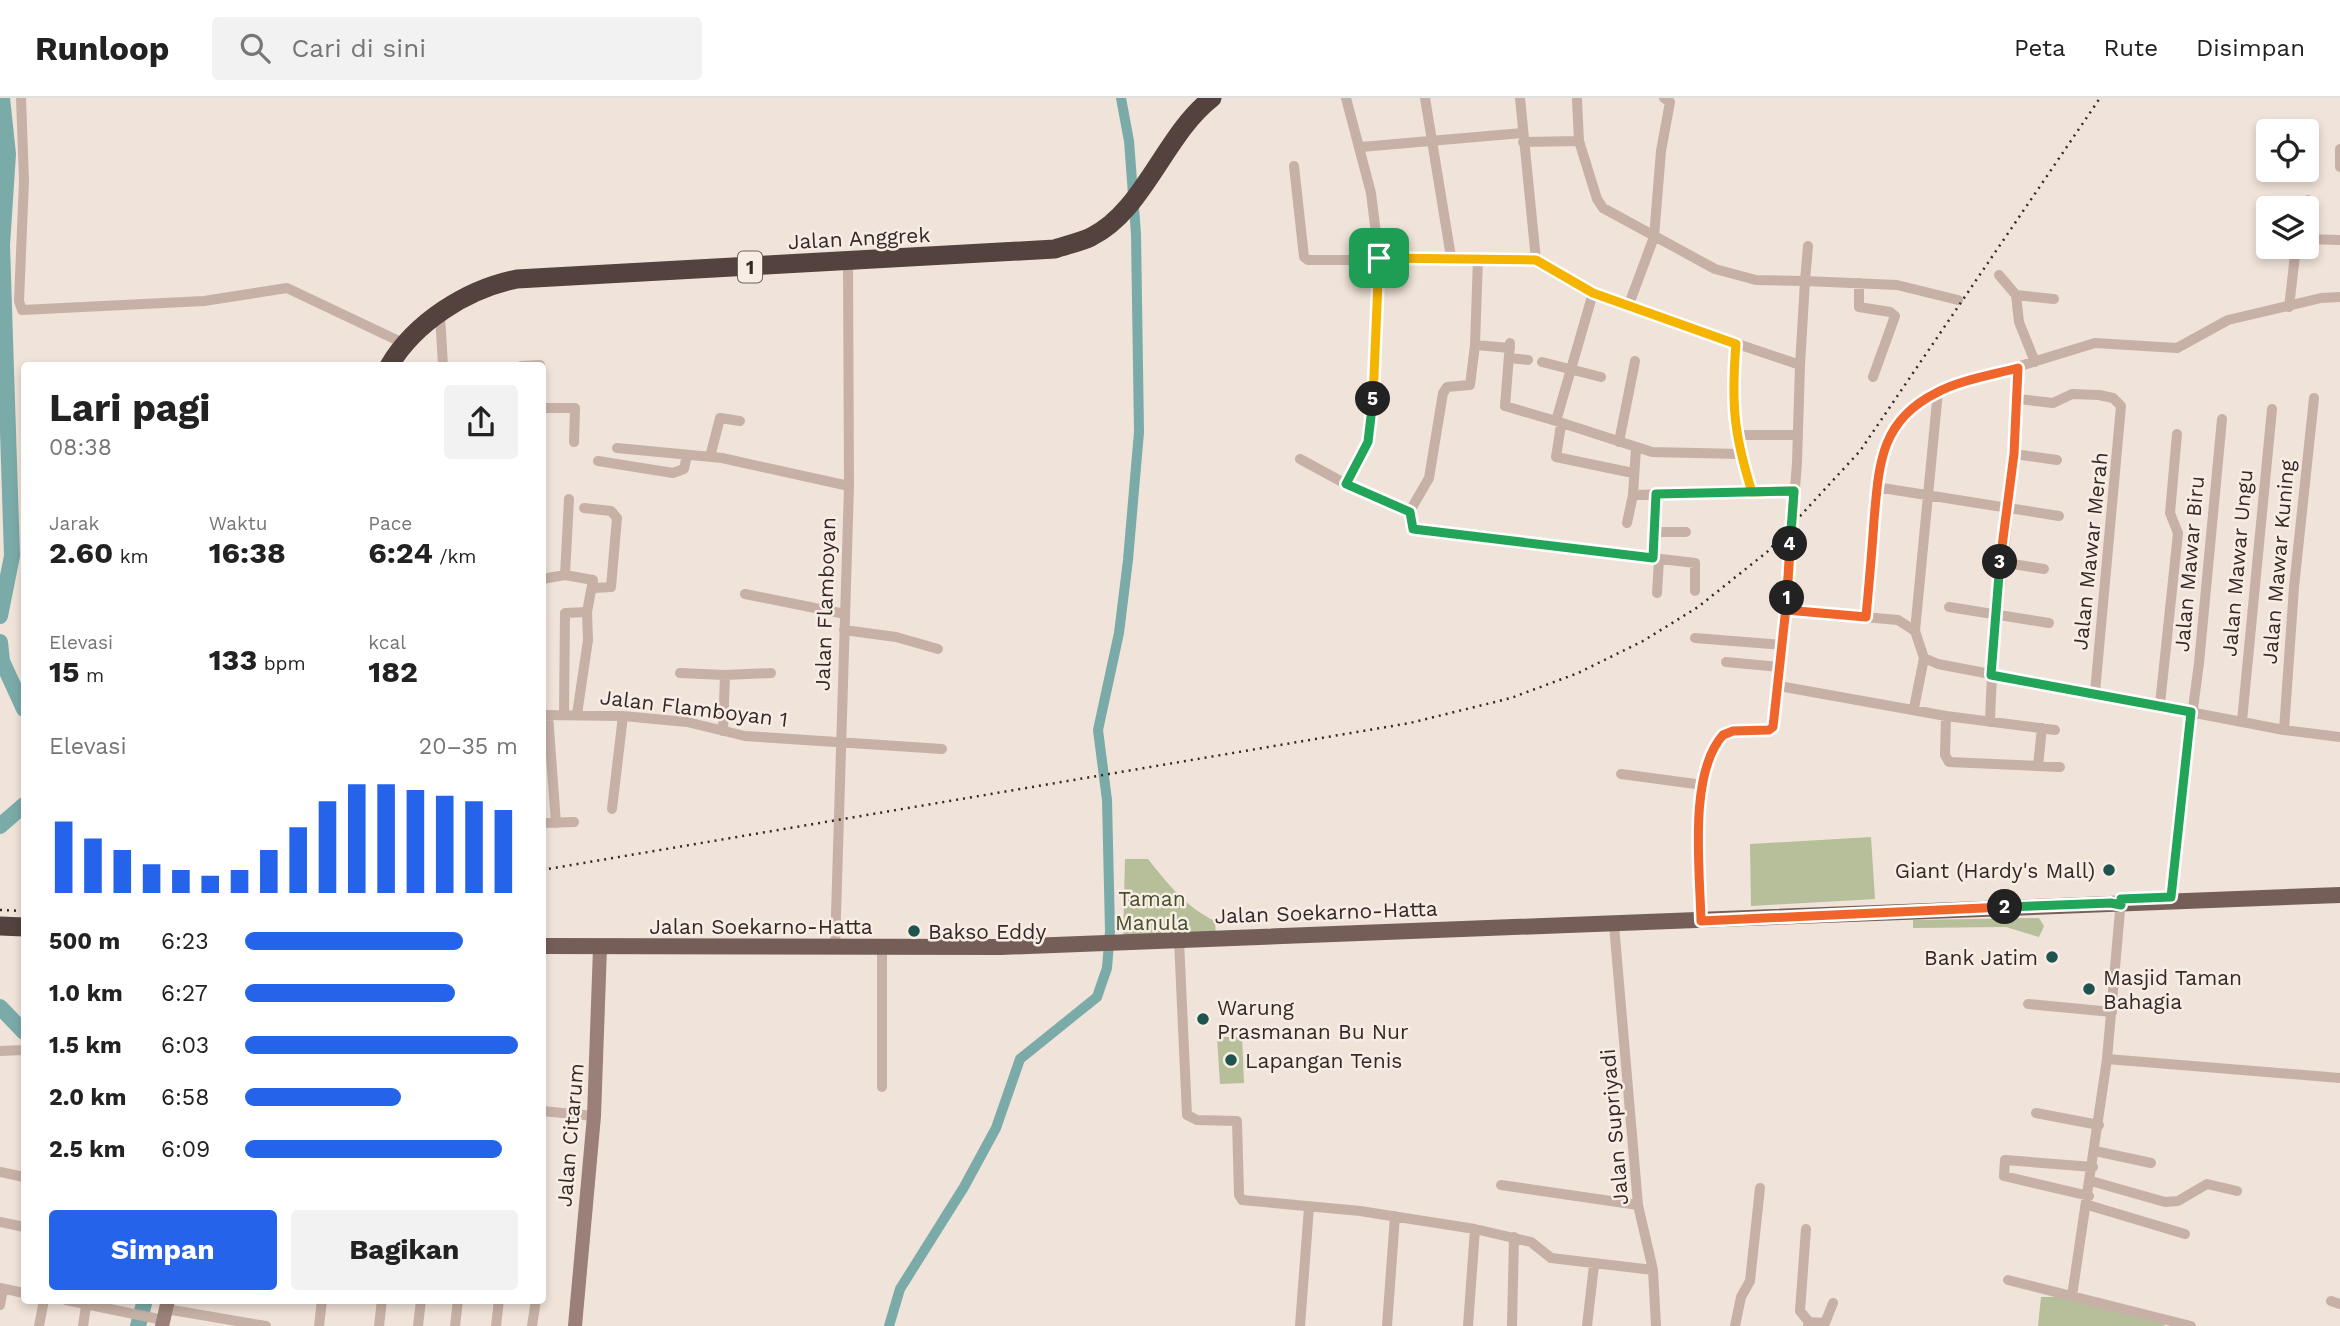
<!DOCTYPE html>
<html lang="id">
<head>
<meta charset="utf-8">
<style>
	:root { --surface:#fff; --page:#f2f2f2; --text:#222; --muted:#767676; --line:#e0e0e0; --accent:#2563eb }
	body { margin:0; font-family:"Work Sans",sans-serif; background:var(--page); color:var(--text); height:100vh; display:flex; flex-direction:column; font-size:26px; white-space:nowrap }
	* { box-sizing:border-box; margin:0 }
	p { font-size:23px; color:var(--muted) }
	.icon { flex:none; width:38px; height:38px; fill:none; stroke:currentColor; stroke-width:2; stroke-linecap:round; stroke-linejoin:round }
	.map { position:relative; flex:1; overflow:hidden }
	.panel { position:absolute; left:21px; top:264px; width:525px; height:942px; display:flex; flex-direction:column; background:var(--surface); border-radius:7px; box-shadow:0 4px 10px #0003 }
	.panel>* { flex:none }
	.tools { position:absolute; left:2256px; top:21px; display:grid; gap:14px }
	.tools a { display:grid; place-items:center; width:63px; height:63px; border-radius:7px; background:var(--surface); box-shadow:0 4px 10px #0003; font-size:35px }
	.pin { position:absolute; display:grid; place-items:center; width:60px; height:60px; color:#fff; margin:-30px; border-radius:14px; box-shadow:0 4px 10px #0006 }
	.km { position:absolute; width:35px; height:35px; margin:-18px; border-radius:50%; background:#222; color:#fff; font-size:19px; line-height:35px; text-align:center }
	.round { display:grid; place-items:center; flex:none; width:74px; height:74px; border-radius:7px; background:var(--page) }
	.headline { display:flex; align-items:center; justify-content:space-between; height:119px; padding:0 28px }
	h1 { font-size:38px; font-weight:700; line-height:52px }
	.stats { display:grid; grid-template-columns:repeat(3,1fr); gap:10px; height:119px; padding:7px 28px }
	.stats div { display:grid; align-content:center }
	.stats b { font-size:30px; font-weight:700 }
	.stats small { font-size:19px; font-weight:400 }
	.stats p { font-size:19px }
	.chart { height:196px; padding:14px 28px }
	.chart p { display:flex; justify-content:space-between }
	.chart svg { width:100%; height:126px; margin-top:7px; stroke:var(--accent); stroke-width:6 }
	.cta { display:flex; gap:14px; margin-top:auto; padding:14px 28px }
	.cta a { flex:1; height:80px; border-radius:7px; background:var(--accent); color:#fff; font-size:28px; font-weight:700; line-height:80px; text-align:center }
	.cta a+a { background:var(--page); color:var(--text) }
	ul { padding:0 28px; list-style:none; font-size:23px }
	li { display:grid; grid-template-columns:112px 84px 1fr; align-items:center; height:52px }
	li i { height:18px; border-radius:9px; background:var(--accent) }
	header { display:flex; align-items:center; gap:42px; box-sizing:border-box; height:98px; padding:0 35px; background:var(--surface); border-bottom:2px solid var(--line) }
	header strong { font-size:33px }
	nav { display:flex; gap:38px; margin-inline-start:auto; font-size:24px }
	.search { width:490px; height:63px; background:var(--page); display:flex; align-items:center; gap:18px; box-sizing:border-box; padding:0 24px; border-radius:7px; color:var(--muted); font-size:26px }
	.map>svg:first-child { display:block }
	.green { fill:#b6be9a }
	.lines { fill:none; stroke-linecap:round; stroke-linejoin:round }
	.canal { stroke:#7aaba8; stroke-width:10 }
	.river { stroke:#7aaba8; stroke-width:16 }
	.street { stroke:#c7b1a6; stroke-width:10 }
	.secondary { stroke:#9a8078; stroke-width:14 }
	.primary { stroke:#755e58; stroke-width:16 }
	.highway { stroke:#54423e; stroke-width:19 }
	.rail { stroke:#342927; stroke-width:2.5; stroke-dasharray:2 5; stroke-linecap:butt }
	.split-1-casing { stroke:#fff; stroke-width:14 }
	.split-2-casing { stroke:#fff; stroke-width:14 }
	.split-3-casing { stroke:#fff; stroke-width:14 }
	.split-4-casing { stroke:#fff; stroke-width:14 }
	.split-5-casing { stroke:#fff; stroke-width:14 }
	.split-6-casing { stroke:#fff; stroke-width:14 }
	.split-1 { stroke:#f5b400; stroke-width:9 }
	.split-2 { stroke:#f0652b; stroke-width:9 }
	.split-3 { stroke:#22a559; stroke-width:9 }
	.split-4 { stroke:#f0652b; stroke-width:9 }
	.split-5 { stroke:#22a559; stroke-width:9 }
	.split-6 { stroke:#f5b400; stroke-width:9 }
	.poi-dot { fill:#1e5350; stroke:#f8ede5; stroke-width:2.5 }
	.labels { text-anchor:middle; dominant-baseline:central; stroke-width:5; stroke-linejoin:round; paint-order:stroke }
	.shield { fill:#f8ede5; stroke:#6f6460; stroke-width:2 }
	.shield-label { font-size:19px; font-weight:bold; fill:#342927 }
	.street-label { font-size:21px; fill:#342927; stroke:#f8ede5 }
	.poi-label { font-size:21px; fill:#342927; stroke:#f8ede5; text-anchor:start }
	.park-label { font-size:21px; fill:#47502c; stroke:#f8ede5 }
</style>
</head>
<body>
<header>
<strong>Runloop</strong>
<div class="search"><svg class="icon" aria-label="search" viewBox="0 0 24 24"><circle cx="10" cy="10" r="6"/><path d="M15 15l6 6"/></svg>Cari di sini</div>
<nav><a>Peta</a><a>Rute</a><a>Disimpan</a></nav>
</header>
<div class="map">
<svg width="2340" height="1228" viewBox="0 0 2340 1228">
	<rect width="100%" height="100%" fill="#f0e3d9"/>
	<path class="green" d="M1871,739L1875,801L1751,808L1750,746Z
		M1125,761H1148C1167,785 1187,810 1215,823L1216,840L1123,842Z
		M2039,820L2044,828L2039,839L2006,829L1913,830V822Z
		M1217,939H1242L1244,985L1220,986Z
		M2041,1199H2073L2166,1223L2164,1228H2038Z"/>
	<g class="lines">
		<path class="canal" d="M889,1228L900,1191L964,1089L996,1030L1020,961L1097,899L1107,870L1110,833L1107,702L1098,632L1119,535L1128,462L1139,334L1136,136L1129,43L1121,0"/>
		<path class="river" d="M0,518L12,458L2,147L8,56L2,0
			M0,544L2,563L24,611
			M0,728L24,707
			M0,909L24,934
			M138,1228L145,1202"/>
		<path class="street" d="M21,0L24,83L19,203L22,212L204,203L287,190L403,245
			M1425,0L1451,159
			M1520,0L1536,162
			M1577,2L1579,43
			M1523,44L1579,43L1597,101L1603,110L1715,171L1756,182L1805,183L1800,267
			M1361,49L1522,35
			M2340,51V69
			M1294,68L1304,159L1308,162H1536L1593,195L1628,209L1800,267L1797,365L1779,588L1946,618L2055,632
			M2306,110L2308,102
			M2306,141L2340,142
			M1808,148L1805,183L1897,187L1958,202
			M1999,177L2016,197
			M1859,185V209L1890,214L1895,218L1873,279
			M1593,195L1556,323L1652,354L1740,356
			M1628,209L1654,139L1661,53L1670,4L1664,0
			M2289,209L2296,149
			M440,217L443,268
			M1510,245L1505,308L1556,323
			M1736,246C1732,306 1734,337 1752,394
			M1475,247L1510,250
			M1509,260L1528,262
			M1542,264L1601,279
			M2035,264L2019,224L2016,197L2054,201
			M521,268L540,267
			M2018,301L2053,305L2072,296L2099,297L2113,300L2121,308L2095,594
			M542,310H575L574,344
			M1561,327L1556,359L1633,375
			M1736,337H1798
			M1619,344L1635,263
			M617,350L722,360L849,388
			M1636,350L1633,397L1794,393
			M2014,356L2057,362
			M710,359L720,320L740,323
			M1300,361L1346,386L1410,413L1413,431L1645,460H1652L1656,396
			M598,363L673,375L684,371L687,357
			M1346,386L1368,344L1376,267L1379,160L1371,95L1346,0
			M1876,389L2059,418
			M584,410L611,413L617,420L611,489L594,490
			M1410,413L1429,380L1443,295L1447,289L1470,287L1475,247L1478,161
			M1627,425L1633,397
			M1655,434H1686
			M1652,460L1695,465V493
			M2000,464L2044,471
			M565,477L569,401
			M542,481L565,477L593,482L587,514L588,542L577,616
			M1657,495L1659,462
			M745,496L845,516
			M1949,509L2049,525
			M1786,512L1898,522L1915,533L1924,560L1938,566L2284,632L2340,639
			M1866,519C1869,486 1872,454 1874,421C1880,360 1881,327 1938,293L2095,245L2177,250L2228,222L2321,200L2340,199
			M844,532L896,539L938,551
			M1915,533L1938,293
			M1695,540L1783,547
			M1726,564L1781,569
			M680,575L725,577
			M2160,606L2178,435L2170,415L2177,336
			M1914,610L1924,560
			M564,616L565,515L587,514
			M542,617L623,618L687,624L745,638L942,651
			M548,617L556,725
			M1946,618L1945,657L1949,664L2060,669
			M2242,623L2272,311
			M1990,624C1993,505 2017,388 2018,270
			M2284,632L2294,489L2314,300
			M723,633L725,577L771,575
			M2038,668L2042,630
			M1621,676L1703,687
			M612,711L623,618
			M542,725L574,724
			M2171,799L2177,731L2199,565L2222,321
			M1701,823C1700,774 1688,675 1723,637L1733,633L1769,632L1773,629L1779,588
			M1614,827L1638,1107L1653,1172L1656,1228
			M1179,842L1187,1017L1197,1022L1237,1023L1239,1097L1242,1102L1360,1113L1475,1131L1531,1144L1551,1160L1653,1172
			M835,850L849,388L848,163
			M882,851V989
			M2028,906L2112,914
			M0,953L24,952
			M2107,961L2340,980
			M542,1013L594,1018
			M2036,1015L2099,1027
			M2095,1053L2151,1065
			M0,1074L24,1079
			M2091,1083L2165,1104L2178,1103L2207,1086L2237,1093
			M1501,1087L1638,1107
			M2089,1098L2004,1078L2005,1062L2093,1069
			M2088,1107L2185,1136
			M0,1124L24,1129
			M1806,1131L1800,1213L1809,1224
			M2008,1182L2191,1228
			M0,1190L24,1195
			M2072,1198L2107,961L2121,801
			M66,1202L163,1222
			M2331,1203L2340,1206
			M0,1207L3,1191
			M166,1211L266,1228
			M39,1228L44,1202
			M83,1228L87,1202
			M319,1228L322,1202
			M379,1228L382,1202
			M418,1228L421,1202
			M455,1228L458,1202
			M496,1228L499,1202
			M532,1228L536,1202
			M1300,1228L1309,1109
			M1387,1228L1395,1118
			M1468,1228L1475,1131
			M1512,1228L1514,1139
			M1587,1228L1594,1167
			M1735,1228L1741,1199L1750,1183L1760,1090
			M1808,1228L1809,1224L1825,1225L1833,1205"/>
		<path class="secondary" d="M162,1228L168,1202
			M575,1228L594,1018L600,850"/>
		<path class="primary" d="M542,848L1001,849L2340,797"/>
		<path class="highway" d="M389,268C415,224 467,191 517,181L1055,151C1067,147 1080,144 1091,139C1144,113 1165,36 1212,0
			M0,828L24,829"/>
		<path class="rail" d="M542,772L1410,625L1511,600L1578,575L1643,543L1698,509L1767,454L1860,353L2100,0
			M0,812L24,813"/>
	</g>
	<g class="lines">
		<g class="split-1-casing">
			<path id="split-1" d="M1379,160L1536,162L1593,195L1736,246C1731,306 1734,337 1752,394L1794,393L1787,500"/>
		</g>
		<g class="split-2-casing">
			<path id="split-2" d="M1787,500L1773,629L1769,632L1733,633L1723,637C1688,676 1700,773 1701,823L2005,809"/>
		</g>
		<g class="split-3-casing">
			<path id="split-3" d="M2000,464L1991,577L2191,614L2171,799L2121,801V807L2111,805L2005,809"/>
		</g>
		<g class="split-4-casing">
			<path id="split-4" d="M1790,446L1786,512L1866,519C1869,486 1872,454 1874,422C1879,367 1880,323 1936,295C1960,282 1992,277 2018,270L2014,356L2000,464"/>
		</g>
		<g class="split-5-casing">
			<path id="split-5" d="M1373,301L1368,344L1346,386L1410,414L1413,431L1653,460L1656,396L1794,393L1790,446"/>
		</g>
		<g class="split-6-casing">
			<path id="split-6" d="M1373,301L1379,160"/>
		</g>
		<use href="#split-1" class="split-1"/>
		<use href="#split-2" class="split-2"/>
		<use href="#split-3" class="split-3"/>
		<use href="#split-4" class="split-4"/>
		<use href="#split-5" class="split-5"/>
		<use href="#split-6" class="split-6"/>
	</g>
	<g class="poi-dot">
		<circle cx="2109" cy="772" r="7"/>
		<circle cx="914" cy="833" r="7"/>
		<circle cx="2052" cy="859" r="7"/>
		<circle cx="2089" cy="891" r="7"/>
		<circle cx="1203" cy="921" r="7"/>
		<circle cx="1231" cy="962" r="7"/>
	</g>
	<g class="labels">
		<rect class="shield" x="738" y="153.5" width="24" height="31" rx="5"/>
		<g class="shield-label">
			<text x="750" y="169">1</text>
		</g>
		<g class="street-label">
			<text transform="translate(859 140) rotate(-3)">Jalan Anggrek</text>
			<text transform="translate(2090 453) rotate(-84)">Jalan Mawar Merah</text>
			<text transform="translate(2278 464) rotate(-85)">Jalan Mawar Kuning</text>
			<text transform="translate(2237 465) rotate(-85)">Jalan Mawar Ungu</text>
			<text transform="translate(2189 466) rotate(-85)">Jalan Mawar Biru</text>
			<text transform="translate(825 506) rotate(-88)">Jalan Flamboyan</text>
			<text transform="translate(694 610) rotate(7)">Jalan Flamboyan 1</text>
			<text transform="translate(1326 814) rotate(-2)">Jalan Soekarno-Hatta</text>
			<text x="761" y="828">Jalan Soekarno-Hatta</text>
			<text transform="translate(1614 1029) rotate(-95)">Jalan Supriyadi</text>
			<text transform="translate(570 1037) rotate(-85)">Jalan Citarum</text>
		</g>
		<g class="poi-label">
			<text x="2095" y="772" text-anchor="end">Giant (Hardy's Mall)</text>
			<text x="928" y="833">Bakso Eddy</text>
			<text x="2038" y="859" text-anchor="end">Bank Jatim</text>
			<text x="2103" y="879">Masjid Taman<tspan x="2103" dy="24">Bahagia</tspan></text>
			<text x="1217" y="909">Warung<tspan x="1217" dy="24">Prasmanan Bu Nur</tspan></text>
			<text x="1245" y="962">Lapangan Tenis</text>
		</g>
		<g class="park-label">
			<text x="1152" y="800">Taman<tspan x="1152" dy="24">Manula</tspan></text>
		</g>
	</g>
</svg>
<div class="tools">
<a><svg class="icon" aria-label="locate" viewBox="0 0 24 24"><circle cx="12" cy="12" r="6"/><path d="M12 2v4M12 18v4M2 12h4M18 12h4"/></svg></a>
<a><svg class="icon" aria-label="layers" viewBox="0 0 24 24"><path d="M12 4l9 5-9 5-9-5zM3 14l9 5 9-5"/></svg></a>
</div>
<div class="pin" style="left:1379px;top:160px;background:#1e9e55"><svg class="icon" aria-label="arrive" viewBox="0 0 24 24"><path d="M6 21V4h12l-3 4 3 4H6"/></svg></div>
<b class="km" style="left:1787px;top:500px">1</b>
<b class="km" style="left:2005px;top:809px">2</b>
<b class="km" style="left:2000px;top:464px">3</b>
<b class="km" style="left:1790px;top:446px">4</b>
<b class="km" style="left:1373px;top:301px">5</b>
<section class="panel">
<div class="headline"><div><h1>Lari pagi</h1><p>08:38</p></div><a class="round"><svg class="icon" aria-label="share" viewBox="0 0 24 24"><path d="M12 15V3M7 8l5-5 5 5M5 13v7h14v-7"/></svg></a></div>
<div class="stats">
<div><p>Jarak</p><b>2.60<small> km</small></b></div>
<div><p>Waktu</p><b>16:38</b></div>
<div><p>Pace</p><b>6:24<small> /km</small></b></div>
</div>
<div class="stats">
<div><p>Elevasi</p><b>15<small> m</small></b></div>
<div><b>133<small> bpm</small></b></div>
<div><p>kcal</p><b>182</b></div>
</div>
<div class="chart"><p><span>Elevasi</span>20–35 m</p>
<svg viewBox="0 0 160 44" preserveAspectRatio="none"><path d="M5 44V19M15 44V25M25 44V29M35 44V34M45 44V36M55 44V38M65 44V36M75 44V29M85 44V21M95 44V12M105 44V6M115 44V6M125 44V8M135 44V10M145 44V12M155 44V15"/></svg>
</div>
<ul>
<li><b>500 m</b>6:23<i style="width:80%"></i></li>
<li><b>1.0 km</b>6:27<i style="width:77%"></i></li>
<li><b>1.5 km</b>6:03<i style="width:100%"></i></li>
<li><b>2.0 km</b>6:58<i style="width:57%"></i></li>
<li><b>2.5 km</b>6:09<i style="width:94%"></i></li>
</ul>
<div class="cta"><a>Simpan</a><a>Bagikan</a></div>
</section>
</div>
</body>
</html>
